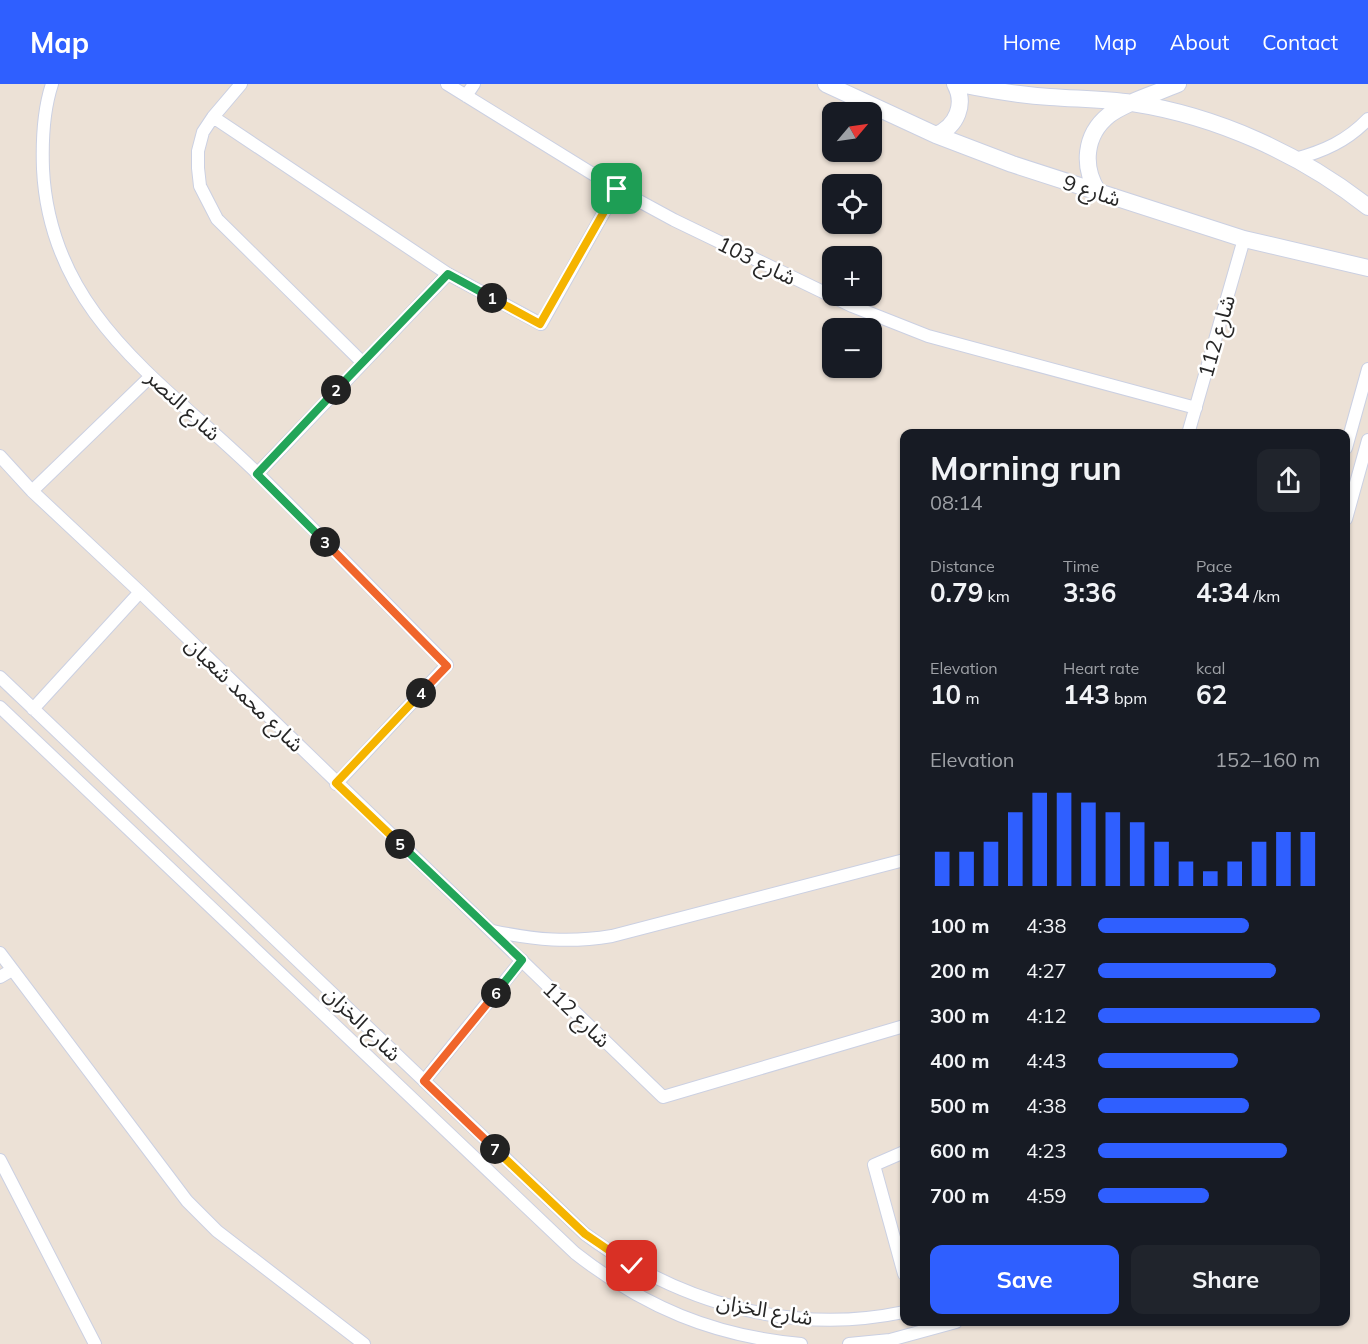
<!DOCTYPE html>
<html lang="en">
<head>
<meta charset="utf-8">
<style>
	:root { --surface:#171b24; --page:#20242c; --text:#f1f3f6; --muted:#9ea1a6; --accent:#2f5fff }
	body { margin:0; font-family:Mulish,"Noto Sans Arabic",sans-serif; background:var(--page); color:var(--text); height:100vh; display:flex; flex-direction:column; font-size:22px; white-space:nowrap }
	* { box-sizing:border-box; margin:0 }
	p { font-size:20px; color:var(--muted) }
	.icon { flex:none; width:33px; height:33px; fill:none; stroke:currentColor; stroke-width:2; stroke-linecap:round; stroke-linejoin:round }
	.map { position:relative; flex:1; overflow:hidden }
	.drawer { position:absolute; left:900px; top:345px; width:450px; height:897px; display:flex; flex-direction:column; background:var(--surface); border-radius:12px; box-shadow:0 2px 4px #0004 }
	.drawer>* { flex:none }
	.needle { width:39px; rotate:61deg }
	.tools { position:absolute; left:822px; top:18px; display:grid; gap:12px }
	.tools a { display:grid; place-items:center; width:60px; height:60px; border-radius:12px; background:var(--surface); box-shadow:0 2px 4px #0004; font-size:30px }
	.pin { position:absolute; display:grid; place-items:center; width:51px; height:51px; color:#fff; margin:-26px; border-radius:12px; box-shadow:0 3px 9px #0006 }
	.km { position:absolute; width:30px; height:30px; margin:-15px; border-radius:50%; background:#222; color:#fff; font-size:16px; line-height:30px; text-align:center }
	.round { display:grid; place-items:center; flex:none; width:63px; height:63px; border-radius:12px; background:var(--page) }
	.head { display:flex; align-items:center; justify-content:space-between; height:102px; padding:0 30px }
	h1 { font-size:33px; font-weight:700; line-height:45px }
	.stats { display:grid; grid-template-columns:repeat(3,1fr); gap:9px; height:102px; padding:6px 30px }
	.stats div { display:grid; align-content:center }
	.stats b { font-size:26px; font-weight:700 }
	.stats small { font-size:16px; font-weight:400 }
	.stats p { font-size:16px }
	.chart { height:168px; padding:12px 30px }
	.chart p { display:flex; justify-content:space-between }
	.chart svg { width:100%; height:108px; margin-top:6px; stroke:var(--accent); stroke-width:6 }
	.action { display:flex; gap:12px; margin-top:auto; padding:12px 30px }
	.action a { flex:1; height:69px; border-radius:12px; background:var(--accent); color:#fff; font-size:24px; font-weight:700; line-height:69px; text-align:center }
	.action a+a { background:var(--page); color:var(--text) }
	ul { padding:0 30px; list-style:none; font-size:20px }
	li { display:grid; grid-template-columns:96px 72px 1fr; align-items:center; height:45px }
	li i { height:15px; border-radius:8px; background:var(--accent) }
	header { display:flex; align-items:center; gap:36px; box-sizing:border-box; height:84px; padding:0 30px; background:var(--accent); color:#fff }
	header strong { font-size:28px }
	nav { display:flex; gap:33px; margin-inline-start:auto; font-size:21px }
	.map>svg:first-child { display:block }
	.lines { fill:none; stroke-linecap:round; stroke-linejoin:round }
	.minor-casing { stroke:#cbd0e2; stroke-width:14 }
	.secondary-casing { stroke:#cbd0e2; stroke-width:18 }
	.minor { stroke:#fff; stroke-width:12 }
	.secondary { stroke:#fff; stroke-width:16 }
	.split-1-casing { stroke:#fff; stroke-width:12 }
	.split-2-casing { stroke:#fff; stroke-width:12 }
	.split-3-casing { stroke:#fff; stroke-width:12 }
	.split-4-casing { stroke:#fff; stroke-width:12 }
	.split-5-casing { stroke:#fff; stroke-width:12 }
	.split-6-casing { stroke:#fff; stroke-width:12 }
	.split-7-casing { stroke:#fff; stroke-width:12 }
	.split-8-casing { stroke:#fff; stroke-width:12 }
	.split-1 { stroke:#f5b400; stroke-width:8 }
	.split-2 { stroke:#22a559; stroke-width:8 }
	.split-3 { stroke:#22a559; stroke-width:8 }
	.split-4 { stroke:#f0652b; stroke-width:8 }
	.split-5 { stroke:#f5b400; stroke-width:8 }
	.split-6 { stroke:#22a559; stroke-width:8 }
	.split-7 { stroke:#f0652b; stroke-width:8 }
	.split-8 { stroke:#f5b400; stroke-width:8 }
	.labels { text-anchor:middle; dominant-baseline:central; stroke-width:5; stroke-linejoin:round; paint-order:stroke }
	.street-label { font-size:21px; fill:#272727; stroke:#fff }
</style>
</head>
<body>
<header>
<strong>Map</strong>
<nav><a>Home</a><a>Map</a><a>About</a><a>Contact</a></nav>
</header>
<div class="map">
<svg width="1368" height="1260" viewBox="0 0 1368 1260">
	<rect width="100%" height="100%" fill="#ece1d6"/>
	<g class="lines">
		<g class="minor-casing">
			<path id="minor" d="M52,0C43,27 42,57 43,85C50,231 164,298 259,391C322,453 384,518 447,581L336,700
				M241,0L213,33L203,48L198,67V84L200,102L217,135L362,278
				M447,0L617,105L674,136L852,222L928,252L1196,324
				M466,12L474,0
				M213,33L448,190L541,240L617,105
				M1295,75C1324,67 1347,57 1368,35
				M1188,350L1244,155
				M1346,364L1368,285
				M0,372L32,407L140,508L663,1013L904,942
				M257,390L448,190
				M32,407L151,292
				M1346,435L1368,356
				M0,593L585,1150C677,1218 790,1252 904,1228
				M0,623L575,1169C644,1223 713,1252 801,1260
				M33,625L140,508
				M493,847C535,856 570,859 612,852L904,776
				M0,869L187,1117L217,1147L364,1260
				M0,893L12,886
				M424,997L522,876
				M904,1068L874,1081L904,1190
				M0,1076L95,1260
				M849,1260L890,1256L956,1238"/>
		</g>
		<g class="secondary-casing">
			<path id="secondary" d="M826,0L936,51L1012,80L1244,155L1368,184
				M960,0C989,6 1020,11 1050,13C1077,15 1105,15 1132,19C1217,32 1301,70 1368,123
				M936,51C957,42 966,20 955,0
				M1098,108C1082,83 1084,51 1109,31C1126,18 1157,9 1178,0"/>
		</g>
		<use href="#minor" class="minor"/>
		<use href="#secondary" class="secondary"/>
	</g>
	<g class="lines">
		<g class="split-1-casing">
			<path id="split-1" d="M492,214L540,240L617,105"/>
		</g>
		<g class="split-2-casing">
			<path id="split-2" d="M336,306L448,190L492,214"/>
		</g>
		<g class="split-3-casing">
			<path id="split-3" d="M325,458L257,390L336,306"/>
		</g>
		<g class="split-4-casing">
			<path id="split-4" d="M325,458L447,582L421,609"/>
		</g>
		<g class="split-5-casing">
			<path id="split-5" d="M400,760L336,699L421,609"/>
		</g>
		<g class="split-6-casing">
			<path id="split-6" d="M400,760L522,876L496,909"/>
		</g>
		<g class="split-7-casing">
			<path id="split-7" d="M495,1065L424,997L496,909"/>
		</g>
		<g class="split-8-casing">
			<path id="split-8" d="M495,1065L585,1150L632,1182"/>
		</g>
		<use href="#split-1" class="split-1"/>
		<use href="#split-2" class="split-2"/>
		<use href="#split-3" class="split-3"/>
		<use href="#split-4" class="split-4"/>
		<use href="#split-5" class="split-5"/>
		<use href="#split-6" class="split-6"/>
		<use href="#split-7" class="split-7"/>
		<use href="#split-8" class="split-8"/>
	</g>
	<g class="labels">
		<g class="street-label">
			<text transform="translate(1092 106) rotate(18)">شارع 9</text>
			<text transform="translate(757 176) rotate(26)">شارع 103</text>
			<text transform="translate(1216 252) rotate(-74)">شارع 112</text>
			<text transform="translate(184 321) rotate(43)">شارع النصر</text>
			<text transform="translate(245 610) rotate(44)">شارع محمد شعبان</text>
			<text transform="translate(577 930) rotate(44)">شارع 112</text>
			<text transform="translate(363 939) rotate(44)">شارع الخزان</text>
			<text transform="translate(765 1225) rotate(10)">شارع الخزان</text>
		</g>
	</g>
</svg>
<div class="tools">
<a><svg class="needle" viewBox="-14 -14 28 28"><path d="M0-13l5 13h-10z" fill="#e53935"/><path d="M0 13l5-13h-10z" fill="#9ea1a6"/></svg></a>
<a><svg class="icon" aria-label="locate" viewBox="0 0 24 24"><circle cx="12" cy="12" r="6"/><path d="M12 2v4M12 18v4M2 12h4M18 12h4"/></svg></a>
<a>+</a>
<a>−</a>
</div>
<div class="pin" style="left:617px;top:105px;background:#1e9e55"><svg class="icon" aria-label="arrive" viewBox="0 0 24 24"><path d="M6 21V4h12l-3 4 3 4H6"/></svg></div>
<div class="pin" style="left:632px;top:1182px;background:#d93025"><svg class="icon" aria-label="check" viewBox="0 0 24 24"><path d="M5 12l5 5 9-10"/></svg></div>
<b class="km" style="left:492px;top:214px">1</b>
<b class="km" style="left:336px;top:306px">2</b>
<b class="km" style="left:325px;top:458px">3</b>
<b class="km" style="left:421px;top:609px">4</b>
<b class="km" style="left:400px;top:760px">5</b>
<b class="km" style="left:496px;top:909px">6</b>
<b class="km" style="left:495px;top:1065px">7</b>
<section class="drawer">
<div class="head"><div><h1>Morning run</h1><p>08:14</p></div><a class="round"><svg class="icon" aria-label="share" viewBox="0 0 24 24"><path d="M12 15V3M7 8l5-5 5 5M5 13v7h14v-7"/></svg></a></div>
<div class="stats">
<div><p>Distance</p><b>0.79<small> km</small></b></div>
<div><p>Time</p><b>3:36</b></div>
<div><p>Pace</p><b>4:34<small> /km</small></b></div>
</div>
<div class="stats">
<div><p>Elevation</p><b>10<small> m</small></b></div>
<div><p>Heart rate</p><b>143<small> bpm</small></b></div>
<div><p>kcal</p><b>62</b></div>
</div>
<div class="chart"><p><span>Elevation</span>152–160 m</p>
<svg viewBox="0 0 160 44" preserveAspectRatio="none"><path d="M5 44V30M15 44V30M25 44V26M35 44V14M45 44V6M55 44V6M65 44V10M75 44V14M85 44V18M95 44V26M105 44V34M115 44V38M125 44V34M135 44V26M145 44V22M155 44V22"/></svg>
</div>
<ul>
<li><b>100 m</b>4:38<i style="width:68%"></i></li>
<li><b>200 m</b>4:27<i style="width:80%"></i></li>
<li><b>300 m</b>4:12<i style="width:100%"></i></li>
<li><b>400 m</b>4:43<i style="width:63%"></i></li>
<li><b>500 m</b>4:38<i style="width:68%"></i></li>
<li><b>600 m</b>4:23<i style="width:85%"></i></li>
<li><b>700 m</b>4:59<i style="width:50%"></i></li>
</ul>
<div class="action"><a>Save</a><a>Share</a></div>
</section>
</div>
</body>
</html>
